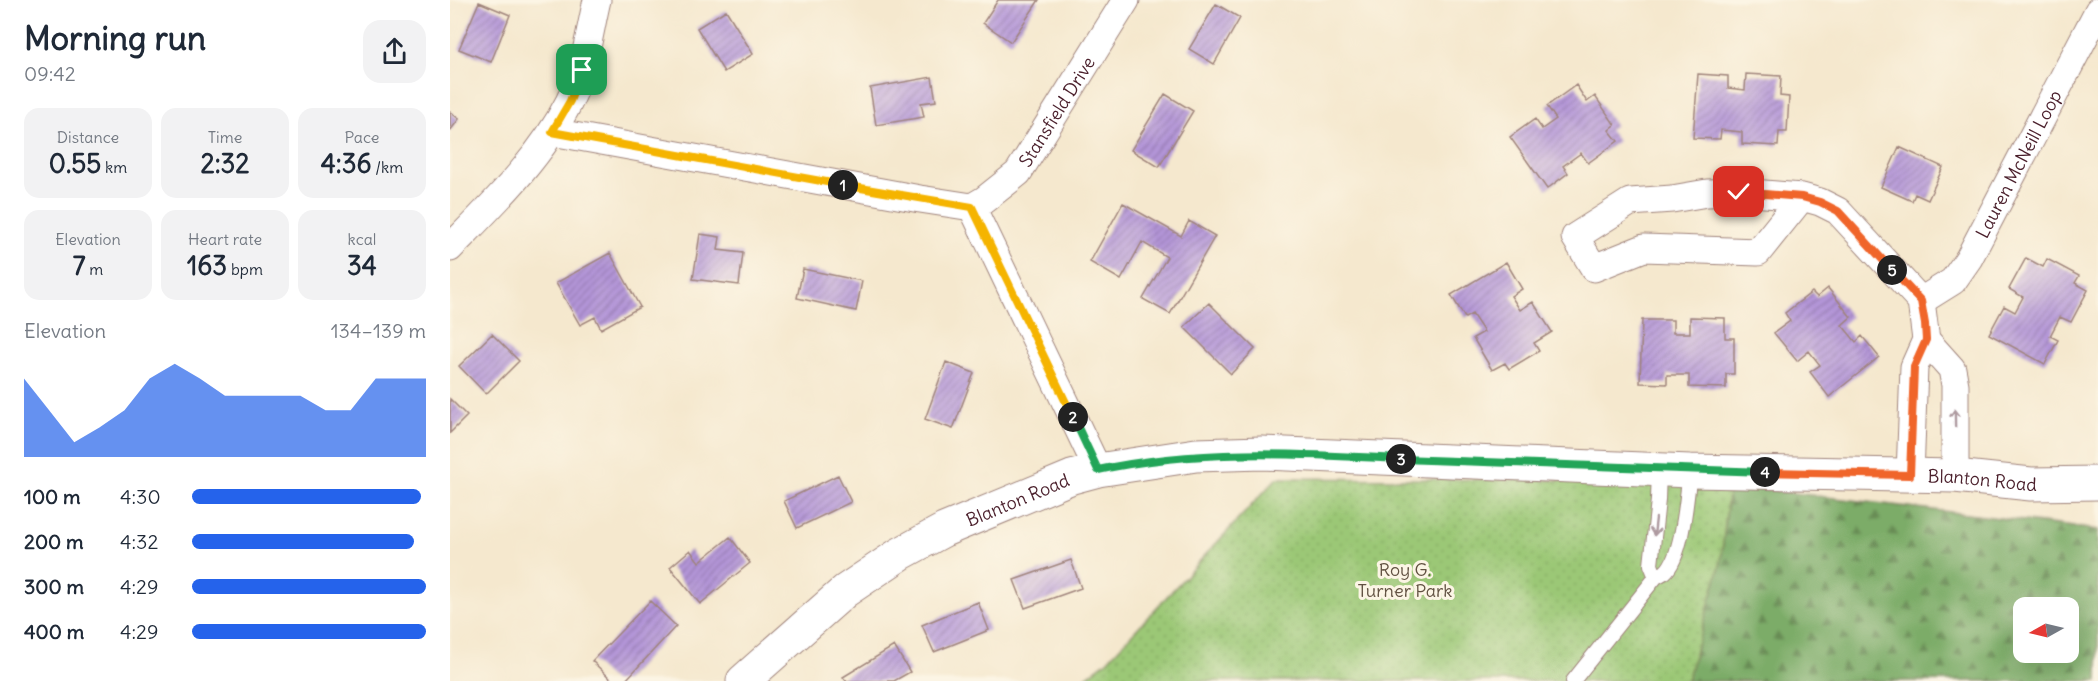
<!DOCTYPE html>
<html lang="en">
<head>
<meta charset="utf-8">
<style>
	:root { --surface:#fff; --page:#f2f2f3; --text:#1f2937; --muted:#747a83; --accent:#2563eb }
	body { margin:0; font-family:Delius,sans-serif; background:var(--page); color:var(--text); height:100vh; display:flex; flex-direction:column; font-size:22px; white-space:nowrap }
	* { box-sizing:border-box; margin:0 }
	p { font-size:20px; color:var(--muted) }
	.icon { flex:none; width:33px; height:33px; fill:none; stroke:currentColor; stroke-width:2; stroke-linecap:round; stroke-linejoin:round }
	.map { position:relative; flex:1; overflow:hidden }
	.drawer { display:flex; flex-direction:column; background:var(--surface); width:450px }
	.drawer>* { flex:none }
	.needle { width:39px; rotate:262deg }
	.tools { position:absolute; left:1563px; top:597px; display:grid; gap:12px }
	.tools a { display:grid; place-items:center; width:66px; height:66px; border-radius:12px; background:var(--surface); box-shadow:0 6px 24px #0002; font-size:30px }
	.pin { position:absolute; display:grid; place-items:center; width:51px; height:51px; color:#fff; margin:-26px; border-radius:12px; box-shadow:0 3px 9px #0006 }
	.km { position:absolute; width:30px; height:30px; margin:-15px; border-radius:50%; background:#222; color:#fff; font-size:16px; line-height:30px; text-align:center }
	.round { display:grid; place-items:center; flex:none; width:63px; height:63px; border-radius:18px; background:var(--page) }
	.summary { display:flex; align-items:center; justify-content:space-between; height:102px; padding:0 24px }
	h1 { font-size:33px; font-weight:800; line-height:45px }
	.figures { display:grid; grid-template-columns:repeat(3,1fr); gap:9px; height:102px; padding:6px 24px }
	.figures div { display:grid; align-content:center; border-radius:15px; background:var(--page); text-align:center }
	.figures b { font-size:26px; font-weight:800 }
	.figures small { font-size:16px; font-weight:400 }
	.figures p { font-size:16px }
	.chart { height:168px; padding:12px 24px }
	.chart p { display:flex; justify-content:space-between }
	.chart svg { width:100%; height:108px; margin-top:6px; fill:var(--accent); opacity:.7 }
	ul { padding:0 24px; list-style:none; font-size:20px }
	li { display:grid; grid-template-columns:96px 72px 1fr; align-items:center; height:45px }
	li i { height:15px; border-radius:8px; background:var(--accent) }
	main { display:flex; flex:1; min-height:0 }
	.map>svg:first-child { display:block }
	.forest { fill:url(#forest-firs); stroke:#636649; stroke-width:1.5; fill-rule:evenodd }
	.park { fill:url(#park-dots); stroke:#727450; stroke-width:1.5 }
	.building { fill:url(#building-hatch) }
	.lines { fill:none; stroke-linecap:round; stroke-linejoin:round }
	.service-casing { stroke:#a0847c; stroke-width:16 }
	.minor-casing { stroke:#a0847c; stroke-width:29 }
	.tertiary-casing { stroke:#a0847c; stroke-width:35 }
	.service { stroke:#fff; stroke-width:14 }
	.minor { stroke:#fff; stroke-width:27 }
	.tertiary { stroke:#fff; stroke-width:33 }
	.oneway { stroke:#ae9aa0 }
	.split-1-casing { stroke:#fff; stroke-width:12 }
	.split-2-casing { stroke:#fff; stroke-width:12 }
	.split-3-casing { stroke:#fff; stroke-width:12 }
	.split-4-casing { stroke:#fff; stroke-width:12 }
	.split-5-casing { stroke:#fff; stroke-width:12 }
	.split-6-casing { stroke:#fff; stroke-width:12 }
	.split-1 { stroke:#f5b400; stroke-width:8 }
	.split-2 { stroke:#f5b400; stroke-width:8 }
	.split-3 { stroke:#22a559; stroke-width:8 }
	.split-4 { stroke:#22a559; stroke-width:8 }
	.split-5 { stroke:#f0652b; stroke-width:8 }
	.split-6 { stroke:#f0652b; stroke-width:8 }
	.labels { text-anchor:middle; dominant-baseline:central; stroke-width:6; stroke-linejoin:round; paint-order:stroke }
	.street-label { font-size:18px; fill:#4a1f2b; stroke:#fcf5e5 }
	.park-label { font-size:18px; fill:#625242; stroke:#fcf5e5 }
</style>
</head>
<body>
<main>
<section class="drawer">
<div class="summary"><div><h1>Morning run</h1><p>09:42</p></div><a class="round"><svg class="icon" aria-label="share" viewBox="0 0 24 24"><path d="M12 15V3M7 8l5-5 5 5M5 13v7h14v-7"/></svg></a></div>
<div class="figures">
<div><p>Distance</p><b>0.55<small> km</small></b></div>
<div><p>Time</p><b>2:32</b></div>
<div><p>Pace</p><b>4:36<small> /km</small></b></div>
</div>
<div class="figures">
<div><p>Elevation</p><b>7<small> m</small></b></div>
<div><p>Heart rate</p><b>163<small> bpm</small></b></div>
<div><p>kcal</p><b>34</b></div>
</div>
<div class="chart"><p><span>Elevation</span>134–139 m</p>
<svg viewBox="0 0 160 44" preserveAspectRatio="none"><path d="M0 44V12L10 25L20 38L30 32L40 25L50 12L60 6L70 12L80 19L90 19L100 19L110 19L120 25L130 25L140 12L150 12L160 12V44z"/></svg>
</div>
<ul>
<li><b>100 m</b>4:30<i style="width:98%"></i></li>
<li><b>200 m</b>4:32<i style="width:95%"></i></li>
<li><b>300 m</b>4:29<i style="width:100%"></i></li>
<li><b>400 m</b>4:29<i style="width:100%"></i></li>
</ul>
</section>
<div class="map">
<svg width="1648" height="681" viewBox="0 0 1648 681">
	<defs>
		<pattern id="forest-firs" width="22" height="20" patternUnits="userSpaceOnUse" patternTransform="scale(1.5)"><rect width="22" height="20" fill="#7cac67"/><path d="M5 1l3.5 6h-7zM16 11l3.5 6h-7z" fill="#688b55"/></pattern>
		<pattern id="park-dots" width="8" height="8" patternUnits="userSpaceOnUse" patternTransform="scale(1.5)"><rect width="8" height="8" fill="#9bc876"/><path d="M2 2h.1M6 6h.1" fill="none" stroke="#87ab66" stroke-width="1.8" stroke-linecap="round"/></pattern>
		<pattern id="building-hatch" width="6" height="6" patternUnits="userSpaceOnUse" patternTransform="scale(1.5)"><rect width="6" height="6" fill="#b395d8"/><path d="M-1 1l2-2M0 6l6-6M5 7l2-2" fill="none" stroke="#9479af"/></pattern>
	</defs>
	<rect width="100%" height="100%" fill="#fcf5e5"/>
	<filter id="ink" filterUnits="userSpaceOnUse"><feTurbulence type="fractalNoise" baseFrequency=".0167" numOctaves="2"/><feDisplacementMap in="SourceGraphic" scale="12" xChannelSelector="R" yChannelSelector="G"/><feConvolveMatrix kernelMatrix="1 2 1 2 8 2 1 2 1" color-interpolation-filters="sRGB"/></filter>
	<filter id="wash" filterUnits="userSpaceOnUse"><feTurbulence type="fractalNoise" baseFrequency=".008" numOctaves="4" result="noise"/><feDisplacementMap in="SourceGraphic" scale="24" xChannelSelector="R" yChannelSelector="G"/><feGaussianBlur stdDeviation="1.35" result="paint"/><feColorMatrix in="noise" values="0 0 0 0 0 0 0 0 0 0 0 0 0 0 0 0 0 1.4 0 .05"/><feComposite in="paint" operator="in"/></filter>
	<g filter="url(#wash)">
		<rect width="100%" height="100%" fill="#f5e8ce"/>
		<path class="forest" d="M1279,485L1648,530V681H1237L1271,562ZM1574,608H1618V652H1574Z"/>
		<path class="park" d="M827,478L1095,480L1279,485L1271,562L1237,681H631L657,661Z"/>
		<g id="blocks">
			<path class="building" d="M548,0H589L561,42L533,23Z
				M29,2L60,15L41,62L9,49Z
				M766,4L790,18L764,64L739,49Z
				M276,10L303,54L274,72L247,28Z
				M1248,74L1278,76V88L1295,90L1296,74L1331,76L1330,96L1339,97L1337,132H1329L1328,146L1292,144V132L1271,130L1270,139L1243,138Z
				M482,77L486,101L471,103L474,117L426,125L420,88Z
				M1126,85L1137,102L1145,96L1165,125L1159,130L1168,141L1138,163L1131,153L1113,166L1118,173L1097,189L1060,137L1085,119L1092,129L1106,119L1097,106Z
				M715,94L743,111L709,167L681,150Z
				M0,112L9,119L0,131Z
				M1449,147L1493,167L1478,200L1465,194L1462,201L1431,187Z
				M673,203L731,236L739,221L765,236L720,314L693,299L717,257L692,242L671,280L640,262Z
				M250,234L270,237L268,250L293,253L289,285L243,279Z
				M160,253L190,307L151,329L145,317L130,325L106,283Z
				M1576,258L1593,267L1597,259L1629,276L1625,283L1638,290L1621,322L1610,317L1600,336L1608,340L1595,364L1539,334L1554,306L1565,312L1573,297L1559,289Z
				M1056,262L1072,289L1061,296L1070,310L1083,302L1102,332L1084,343L1089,351L1059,369L1055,363L1042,370L1023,338L1034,332L1022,314L1015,318L1001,295Z
				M353,269L412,281L406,311L347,298Z
				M1378,288L1401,317L1392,325L1406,342L1412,336L1429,357L1379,397L1360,372L1370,365L1359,351L1347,361L1324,333L1340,321L1335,313L1362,292L1367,297Z
				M759,303L805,349L781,374L734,327Z
				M1240,317L1275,318V338H1284V374H1276V388L1239,387V375H1217V384L1190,383L1192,320H1223V333H1240Z
				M42,334L69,361L36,394L9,366Z
				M496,362L524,373L503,429L475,419Z
				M0,399L17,416L0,433Z
				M388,475L401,502L347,528L334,501Z
				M280,537L300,563L250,604L220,567L240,550L249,562Z
				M621,560L631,588L575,608L564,580Z
				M200,601L226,626L175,681H163L142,661Z
				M528,602L539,630L484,652L472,625Z
				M444,646L460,672L444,681H396L393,677Z"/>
		</g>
	</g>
	<g filter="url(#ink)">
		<use href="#blocks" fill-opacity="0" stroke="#a0847c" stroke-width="1.5"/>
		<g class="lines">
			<g class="service-casing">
				<path id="service" d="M1209,469L1208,500L1201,565L1206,577C1209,575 1212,574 1215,572C1233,557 1237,494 1240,471
					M1123,681L1206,577"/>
			</g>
			<g class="minor-casing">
				<g id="minor">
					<path d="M102,132L470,199L522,207L648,470"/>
					<path d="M1352,197L1308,252L1194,248L1144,268L1125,237L1180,202L1222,199L1257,193L1289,192L1352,197L1370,202L1388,211L1471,301L1476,340L1464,367L1460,475"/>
					<path id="s1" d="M522,207L534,200L568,173L676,0"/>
					<path d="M0,248C43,204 91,158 119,102C135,70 139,34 147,0"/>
					<path id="s2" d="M1471,301L1503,281L1519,258L1648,11"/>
					<path d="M1476,340L1502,369L1505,385V476"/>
				</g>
			</g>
			<g class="tertiary-casing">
				<g id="tertiary">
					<path id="s3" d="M293,681L395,591L450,554L494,530L622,477L648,470L746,455L812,453L1240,471L1505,476L1581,484L1648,483"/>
				</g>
			</g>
			<use href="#service" class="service"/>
			<use href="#minor" class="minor"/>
			<use href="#tertiary" class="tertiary"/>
		</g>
		<defs><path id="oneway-shaft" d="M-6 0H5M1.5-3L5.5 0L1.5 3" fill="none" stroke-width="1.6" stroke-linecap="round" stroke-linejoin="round" transform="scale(1.5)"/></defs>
		<g class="oneway">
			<use href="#oneway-shaft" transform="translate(1505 418) rotate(-91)"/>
			<use href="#oneway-shaft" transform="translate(1205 527) rotate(96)"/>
		</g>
	</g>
	<g class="lines" filter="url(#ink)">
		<g class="split-1-casing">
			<path id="split-1" d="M132,70L120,101L102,132L393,185"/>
		</g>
		<g class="split-2-casing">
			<path id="split-2" d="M393,185L522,207L623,417"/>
		</g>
		<g class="split-3-casing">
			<path id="split-3" d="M623,417L648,470C749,448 850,454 951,459"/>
		</g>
		<g class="split-4-casing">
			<path id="split-4" d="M951,459L1315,472"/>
		</g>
		<g class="split-5-casing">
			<path id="split-5" d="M1315,472L1460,475L1464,367L1476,340L1475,324L1471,301L1442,270"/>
		</g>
		<g class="split-6-casing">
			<path id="split-6" d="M1289,192L1352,197L1370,202L1388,211L1442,270"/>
		</g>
		<use href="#split-1" class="split-1"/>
		<use href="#split-2" class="split-2"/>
		<use href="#split-3" class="split-3"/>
		<use href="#split-4" class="split-4"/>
		<use href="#split-5" class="split-5"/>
		<use href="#split-6" class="split-6"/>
	</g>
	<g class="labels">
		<g class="street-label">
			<text stroke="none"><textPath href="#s1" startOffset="130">Stansfield Drive</textPath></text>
			<text stroke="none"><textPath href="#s2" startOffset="172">Lauren McNeill Loop</textPath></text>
			<text stroke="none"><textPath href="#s3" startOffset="1304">Blanton Road</textPath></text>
			<text stroke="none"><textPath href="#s3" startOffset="332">Blanton Road</textPath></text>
		</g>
		<g class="park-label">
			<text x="955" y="569">Roy G.<tspan x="955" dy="21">Turner Park</tspan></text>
		</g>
	</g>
</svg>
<div class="tools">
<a><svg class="needle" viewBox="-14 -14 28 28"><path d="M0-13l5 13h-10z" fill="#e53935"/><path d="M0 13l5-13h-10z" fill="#747a83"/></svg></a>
</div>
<div class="pin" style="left:132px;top:70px;background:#1e9e55"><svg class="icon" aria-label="arrive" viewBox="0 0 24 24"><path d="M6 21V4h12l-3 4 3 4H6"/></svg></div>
<div class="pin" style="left:1289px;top:192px;background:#d93025"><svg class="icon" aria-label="check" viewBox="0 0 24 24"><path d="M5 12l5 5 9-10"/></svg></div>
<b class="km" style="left:393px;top:185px">1</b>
<b class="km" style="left:623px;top:417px">2</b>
<b class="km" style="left:951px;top:459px">3</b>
<b class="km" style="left:1315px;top:472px">4</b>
<b class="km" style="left:1442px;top:270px">5</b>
</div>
</main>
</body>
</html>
